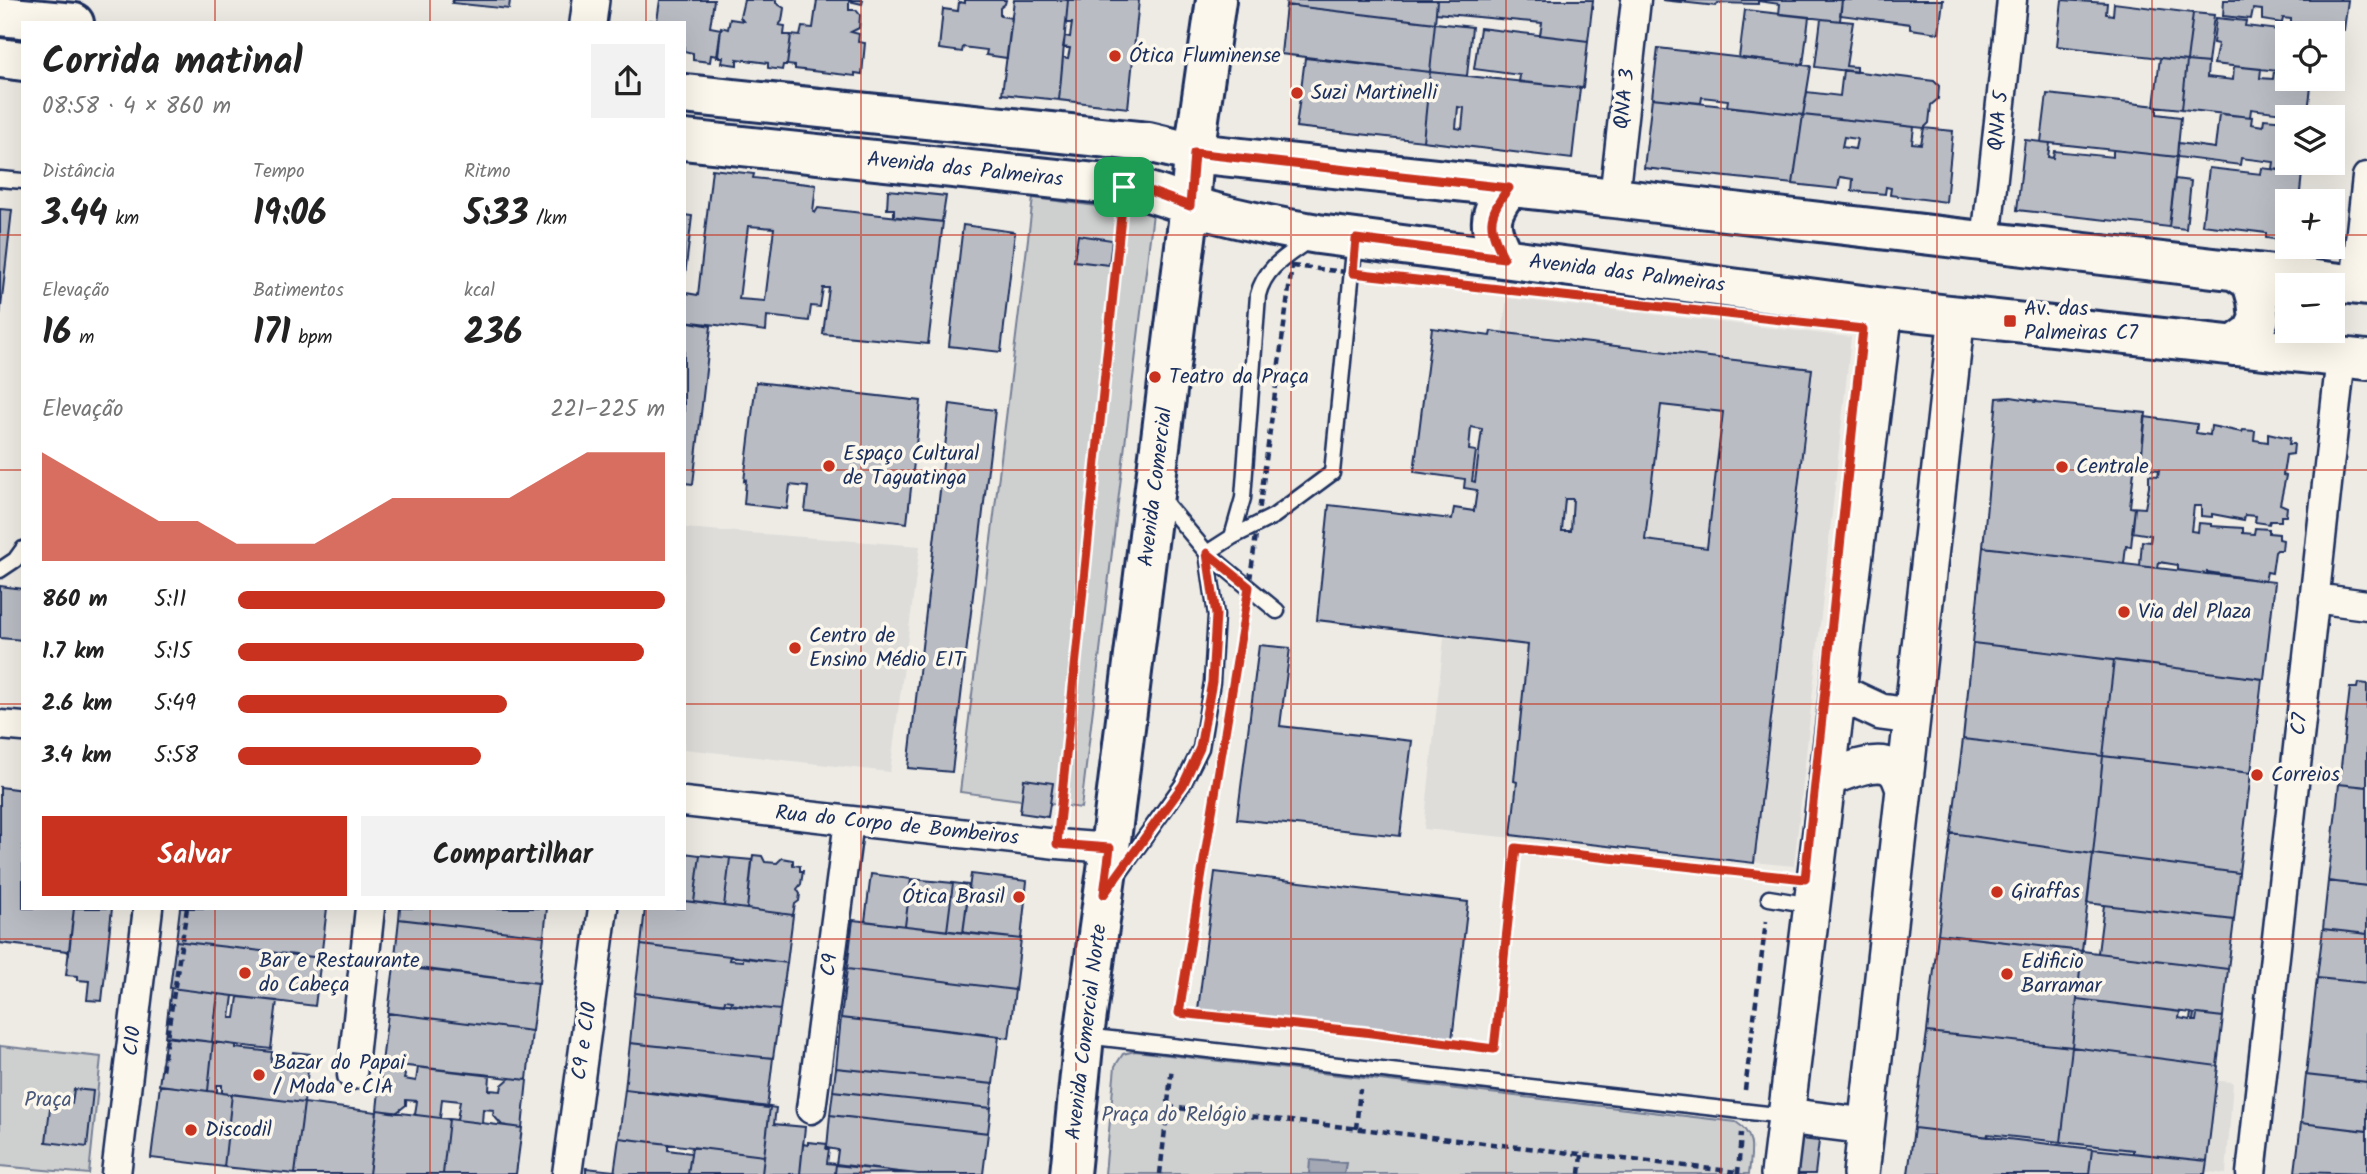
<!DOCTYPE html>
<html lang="pt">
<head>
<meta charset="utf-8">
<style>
	:root { --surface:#fff; --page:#f2f2f2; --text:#222; --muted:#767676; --accent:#c8321e }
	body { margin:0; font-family:Kalam,sans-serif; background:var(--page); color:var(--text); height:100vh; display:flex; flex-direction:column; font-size:26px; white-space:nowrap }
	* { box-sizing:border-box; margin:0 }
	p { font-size:23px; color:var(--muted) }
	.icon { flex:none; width:38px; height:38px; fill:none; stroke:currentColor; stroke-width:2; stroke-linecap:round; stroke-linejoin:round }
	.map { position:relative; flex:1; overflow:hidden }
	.panel { position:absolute; left:21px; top:21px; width:665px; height:889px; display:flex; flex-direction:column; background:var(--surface); border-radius:0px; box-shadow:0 7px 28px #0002 }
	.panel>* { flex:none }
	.controls { position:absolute; left:2275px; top:21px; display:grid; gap:14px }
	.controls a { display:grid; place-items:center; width:70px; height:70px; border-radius:0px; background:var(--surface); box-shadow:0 7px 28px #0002; font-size:35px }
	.pin { position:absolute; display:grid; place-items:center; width:60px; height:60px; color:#fff; margin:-30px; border-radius:14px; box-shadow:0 4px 10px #0006 }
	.round { display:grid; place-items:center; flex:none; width:74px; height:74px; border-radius:0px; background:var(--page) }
	.head { display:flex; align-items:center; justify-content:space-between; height:119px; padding:0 21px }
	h1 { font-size:38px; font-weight:700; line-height:52px }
	.stats { display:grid; grid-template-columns:repeat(3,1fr); gap:10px; height:119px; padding:7px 21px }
	.stats div { display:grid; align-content:center }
	.stats b { font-size:35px; font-weight:700 }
	.stats small { font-size:19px; font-weight:400 }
	.stats p { font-size:19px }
	.chart { height:196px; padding:14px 21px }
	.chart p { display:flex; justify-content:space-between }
	.chart svg { width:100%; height:126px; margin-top:7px; fill:var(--accent); opacity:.7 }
	.cta { display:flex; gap:14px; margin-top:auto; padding:14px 21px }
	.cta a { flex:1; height:80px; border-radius:0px; background:var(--accent); color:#fff; font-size:28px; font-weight:700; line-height:80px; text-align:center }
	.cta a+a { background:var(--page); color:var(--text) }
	ul { padding:0 21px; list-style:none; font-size:23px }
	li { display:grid; grid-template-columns:112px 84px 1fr; align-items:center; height:52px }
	li i { height:18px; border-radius:9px; background:var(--accent) }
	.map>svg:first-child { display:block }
	.built { fill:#deddda }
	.green { fill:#cecfcf; stroke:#747f96; stroke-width:2 }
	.water { fill:#a3a8b4; stroke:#6d7892; stroke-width:2 }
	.building { fill:#b9bcc3; stroke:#1b2f5e; stroke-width:2; fill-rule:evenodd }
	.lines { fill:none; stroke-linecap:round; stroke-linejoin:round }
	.service-casing { stroke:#1b2f5e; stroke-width:19 }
	.minor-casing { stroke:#1b2f5e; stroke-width:33 }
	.tertiary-casing { stroke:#1b2f5e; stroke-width:40 }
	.secondary-casing { stroke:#1b2f5e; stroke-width:44 }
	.path { stroke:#1b2f5e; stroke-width:4.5; stroke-dasharray:7 5; stroke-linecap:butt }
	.service { stroke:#fbf7ec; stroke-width:14 }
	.minor { stroke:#fbf7ec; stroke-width:28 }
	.tertiary { stroke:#fbf7ec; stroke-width:35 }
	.secondary { stroke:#fbf7ec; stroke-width:38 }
	.route-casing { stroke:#fff; stroke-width:14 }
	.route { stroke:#c8321e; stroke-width:9 }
	.grid { fill:none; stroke:#c8321e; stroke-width:2; stroke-opacity:0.55 }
	.poi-dot { fill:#c8321e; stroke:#fbf7ec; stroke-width:2.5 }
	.labels { text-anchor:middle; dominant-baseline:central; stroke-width:7; stroke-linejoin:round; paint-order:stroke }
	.poi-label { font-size:21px; fill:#1b2f5e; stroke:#fbf7ec; text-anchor:start }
	.street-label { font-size:21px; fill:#1b2f5e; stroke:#fbf7ec }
	.park-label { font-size:21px; fill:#48577a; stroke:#fbf7ec }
</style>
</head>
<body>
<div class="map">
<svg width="2367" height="1174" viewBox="0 0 2367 1174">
	<rect width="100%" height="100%" fill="#eeebe4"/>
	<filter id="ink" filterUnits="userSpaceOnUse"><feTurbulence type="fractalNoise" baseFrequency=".0143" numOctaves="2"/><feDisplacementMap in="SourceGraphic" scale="14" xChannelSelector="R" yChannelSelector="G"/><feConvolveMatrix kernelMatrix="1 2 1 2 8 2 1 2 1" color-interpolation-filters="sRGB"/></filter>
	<g filter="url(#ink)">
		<path class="built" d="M1507,298L1851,337L1794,866L1424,829L1444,638L1494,637L1482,475Z
			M684,528L920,546L890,772L684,749Z
			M2157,1076L2233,1082L2226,1174L2151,1165Z"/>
		<path class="green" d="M1033,198L1153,213L1081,808L960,792Z
			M0,1046L101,1057L89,1174L0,1166Z
			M1135,1051L1736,1122C1757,1136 1751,1152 1749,1174H1105L1115,1066L1123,1054Z"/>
		<path class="water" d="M1310,1160L1346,1163L1344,1174H1309Z"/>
		<path class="building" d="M453,0H510L509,9L452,3Z
			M660,0H714L710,27L721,29L718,56L711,55L710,62L693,60V53L684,51V23H648L649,20L657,21Z
			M744,0H776V3L784,8L782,21L779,25L785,26L784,35H791L787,65H783L782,70L768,68V63L737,59V65L722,63L723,57H717L721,27L728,29L730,19L743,21L740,17Z
			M817,0H863L862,4L849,1V10H856L860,15L859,28L851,32L859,34L858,42L865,43L862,74L855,73V76L795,69V66L787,65L791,35L800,36L802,27L813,28Z
			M965,0H1006L1005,4L1000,8V16L1012,18L1007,58L986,55L987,50L963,47L962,52L939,49L943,9L958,11L959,2L965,3Z
			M1014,0H1068L1059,100L1002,94Z
			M1068,0H1139L1128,108L1059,100L1063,57L1068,58L1070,48L1063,47L1065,36L1070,37L1072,23H1066Z
			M1287,0H1437L1435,23L1286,5Z
			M1437,0H1593L1588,41L1540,35L1542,23L1436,13Z
			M1662,0H1842L1840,21L1779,14L1780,4L1758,1V4L1718,3L1716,6Z
			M1842,0H1943L1939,33L1910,29V24L1840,15Z
			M2062,0L2107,3L2106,14L2113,15L2114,3L2193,13L2187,61L2057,46Z
			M2224,0H2348L2344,30L2291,24V19L2283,18L2282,23L2262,20V10L2253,9L2251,19L2223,16Z
			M1286,5L1435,23L1430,72L1281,54Z
			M1745,10L1809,17L1803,65L1739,58Z
			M2193,13L2214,15L2208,63L2187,61Z
			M2216,18L2246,21L2245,26L2297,32L2298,24L2342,29L2340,50H2333V33H2287V72L2214,64L2218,44L2213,43Z
			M1821,19L1853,22L1846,66L1856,67V72L1815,67Z
			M1435,23L1472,27L1467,76L1430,72Z
			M1480,28L1588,41L1583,88L1519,82L1520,75L1474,69Z
			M1658,48L1811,66L1803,115L1727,106L1728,100L1702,97L1701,103L1652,98Z
			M1305,58L1430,72L1423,141L1296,127Z
			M2160,58L2187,61L2182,109L2154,106Z
			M2187,61L2208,63L2207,77L2233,80L2234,66L2261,69L2260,78L2273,79L2274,71L2287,72V79H2312L2308,111L2332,113V117H2287V121H2283L2284,113L2251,109L2250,117L2182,109Z
			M1843,70L1934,81L1939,86L1938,99L1931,105L1929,123L1924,128L1803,115L1807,92L1840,96Z
			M1430,72L1580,88L1572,159L1423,141ZM1458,107L1464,108L1462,129L1456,128Z
			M2047,94L2157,106V114L2181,117L2177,157L2041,142Z
			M1652,98L1803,115L1793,184L1644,168Z
			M2219,114L2252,117L2251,124L2263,126L2264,119L2287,121V163H2302L2301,172L2273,169L2274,162L2241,158L2240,165L2177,157L2178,143L2215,148Z
			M1803,115L1914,127L1912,143L1921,144L1924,128L1953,131L1946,202L1890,195L1891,188L1886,187L1885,194L1852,191L1853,179L1840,177L1838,189L1793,184ZM1844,137L1857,139L1855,149L1842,147Z
			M2025,140L2050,143L2048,157L2053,158L2054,151L2113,157V150L2177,157L2169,227L2017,210Z
			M2209,168L2261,174L2262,168L2302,173L2299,201H2287V241L2266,238V233L2202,225Z
			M712,169L754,174L753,178L816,185L813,212L815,213L818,208L943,222L928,344L823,334L829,288H823L820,307L811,306L809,321L767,316L766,331L684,321L686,293L698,295ZM748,226L774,228L765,301L739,299Z
			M2175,179L2191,181L2186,229L2169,227Z
			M888,190L946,196L942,222L894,217V209H887Z
			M0,209L12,210L0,316Z
			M684,215L692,216L684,284Z
			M963,225L1015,232L1001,352L949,346Z
			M1078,235L1112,240L1109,265L1074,261Z
			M684,321L711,326L693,484L684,483Z
			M1432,328L1490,336L1491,331L1497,332L1812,369L1754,863L1511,835L1517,782L1514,781L1528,645L1317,620L1329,505L1452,519L1454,508L1474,511L1477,490L1464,488L1465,479L1414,472ZM1661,405L1723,412L1707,548L1645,540ZM1471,427L1482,429L1475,482L1472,481L1476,451L1469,450ZM1565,499H1573L1571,531H1562Z
			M756,382L921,401L907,523L805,511L808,487L790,485L787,509L744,504L746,480L744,481Z
			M2011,397L2036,401L2035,402L2146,413L2142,453H2136L2130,507L2135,508L2131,547L2126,546L2124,564L1983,547L1997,398Z
			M950,404L995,410L952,772L908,768Z
			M2145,417L2197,424L2196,433L2210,435L2211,426L2242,432L2243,430L2255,431L2254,440L2268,442V433L2290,438L2289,444H2294L2293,454L2286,455L2283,475L2286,476L2280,504L2287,507L2286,516H2281V521H2270L2269,524L2255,522L2256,516L2245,515L2244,520L2212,514V517L2201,516V506H2194L2191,531L2198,532L2199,523L2211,524V526L2243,528V533L2254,534L2255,528L2269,529V533L2279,534V539L2283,540L2282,550H2277L2275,552L2272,573L2267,572L2265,581L2207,572V574L2178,570V565L2159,562L2158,568L2140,566L2142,541L2150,542L2151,535L2132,532L2135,508L2130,507L2145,508L2149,487V475L2158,476L2159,470L2140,468Z
			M1983,547L2275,582L2264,679L1973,643Z
			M0,586L23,589V640L0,638Z
			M1973,643L2114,660L2103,756L1963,739Z
			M1259,645L1290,648L1280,726L1412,741L1400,836L1237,819Z
			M2114,660L2262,679L2251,773L2103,756Z
			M2358,683L2367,684V787L2339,784L2350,688H2357Z
			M1963,739L2103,756L2093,854L1951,833Z
			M2103,756L2251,773L2239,873L2093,854Z
			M1024,779L1053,783L1048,817L1020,813Z
			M2339,784L2367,787V886L2328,881Z
			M0,787L23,790V908H74L69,954L67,951L0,943Z
			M1951,833L2093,854L2082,951L1938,934Z
			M684,853L700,855L694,902L684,901Z
			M2093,854L2239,873L2234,920L2087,903Z
			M700,855L730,858L724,906L694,902Z
			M753,855L762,856L765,862L777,863L782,858L793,860V865L800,866V871H803L801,884L797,889L800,894L799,901L795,904L793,915L747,909Z
			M730,858L752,860L747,909L724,906Z
			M1215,872L1468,902L1452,1040L1198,1010Z
			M871,874L911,879L905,926L865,921Z
			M971,874L1027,881L1021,939L963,933Z
			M911,879L953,883L947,931L905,926Z
			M2328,881L2367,886V934L2323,929Z
			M953,883L969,885L963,933L947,931Z
			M684,901L793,915L787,963L641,945L645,908H684Z
			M2104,905L2234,920L2228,969L2098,953Z
			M74,908H112L102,1001L87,1000L89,981L78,980V976L66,975Z
			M180,908H327L321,958L176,941Z
			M400,908H547L544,936L399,919Z
			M399,919L544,936L539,983L394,965Z
			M853,920L1021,939L1015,990L847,969Z
			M2323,929L2367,934V983L2317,978Z
			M1938,934L2082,951L2072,1047L1927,1032Z
			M176,941L321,958L315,1006L170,988Z
			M641,945L730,956L729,960L743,961V957L787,963L780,1010L731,1005L732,1001L725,1000L724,1004L635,993Z
			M2082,951L2228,969L2223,1017L2077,999Z
			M394,966L538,983L532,1031L388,1013Z
			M847,969L1015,990L1009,1038L841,1018Z
			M2317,978L2367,983V1082L2306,1075Z
			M171,988L218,994L212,1042L165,1037Z
			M635,993L780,1010L773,1058L630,1043Z
			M218,994L233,996L230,1018H235L238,997L277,1001L271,1049L212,1042Z
			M2077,999L2180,1012L2179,1018L2190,1020L2191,1013L2194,1014L2193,1021H2196L2197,1014L2223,1017L2217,1066L2072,1047Z
			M388,1013L532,1031L527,1080L382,1063Z
			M841,1018L999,1036L993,1084L836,1068Z
			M1927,1032L2072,1047L2061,1142L1988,1134L1987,1137L1914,1128Z
			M166,1036L213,1042L208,1091L159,1085Z
			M213,1042L236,1045V1048L272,1052L271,1063L292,1065L293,1052L310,1054L304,1103L222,1093V1085H217V1092L208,1091Z
			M630,1043L773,1058L767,1108L625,1090Z
			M2072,1047L2218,1066L2207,1161L2133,1153V1150L2061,1142Z
			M382,1063L396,1064L405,1075L404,1079L416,1081L418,1067L490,1075L489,1090L501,1091L502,1085L510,1078L527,1080L522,1128L502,1125L493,1115L494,1110L483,1109L482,1123L457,1120L460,1101L442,1099L440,1118L415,1115L417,1101L406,1100V1105L396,1113L377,1110Z
			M836,1068L993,1084L991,1108L833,1091Z
			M2306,1075L2367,1082V1131L2301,1123Z
			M160,1085L232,1094L224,1167L151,1158Z
			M74,1089L93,1091L87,1147L46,1142L51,1100L72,1103Z
			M625,1089L770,1107L764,1156L619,1138Z
			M833,1091L991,1108L988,1133L830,1115Z
			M232,1094L304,1103L295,1174L224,1167Z
			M304,1103L377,1112L369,1174H295Z
			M770,1107L776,1108L774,1124L805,1127L800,1174H762Z
			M377,1110L449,1119L443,1174H369Z
			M830,1115L988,1133L983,1174H918L836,1165L838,1150L827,1148Z
			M449,1119L522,1128L516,1174H443Z
			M2301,1123L2367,1131V1174L2295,1172Z
			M1914,1128L2092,1149L2089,1174H1908Z
			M619,1138L668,1144V1150L691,1153L688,1174H614Z
			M1800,1139L1819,1141L1815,1174H1796Z
			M808,1142L827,1144L826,1149H829L827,1163L836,1164L835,1174H800L803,1144L808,1145Z
			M692,1147L764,1156L762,1174H688Z
			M2092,1149L2207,1161L2205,1174H2089Z
			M836,1164L907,1173H910L835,1174Z
			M586,1168L615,1171L614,1174H586Z"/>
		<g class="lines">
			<g class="service-casing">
				<path id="service" d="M0,179L23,181
					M1232,537L1274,516L1332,473L1355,240
					M0,570L15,560L23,549
					M1277,611L1207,553L1232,537L1243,498L1258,295C1265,267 1287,256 1309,240
					M1118,875L1183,784L1201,748L1212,682L1216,615L1207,553L1161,498
					M1769,898L1811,905
					M1085,1036L1785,1116"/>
			</g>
			<g class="minor-casing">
				<path id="minor" d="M1614,198L1636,0
					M1986,242L2012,0
					M2355,285L2367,177
					M2314,598L2367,605
					M0,725L23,727
					M684,802L1057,844L1110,848
					M352,1075L370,908
					M811,1109L849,821
					M116,1174L148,908
					M567,1174L603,908
					M2251,1174L2341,357"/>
			</g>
			<g class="tertiary-casing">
				<path id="tertiary" d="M588,23L591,0
					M1838,692L1881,712L1903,715L1913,707
					M1827,778C1846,773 1883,753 1897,773C1900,777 1902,784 1904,789
					M1786,1116L1866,1126
					M1779,1174L1885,308
					M1861,1174L1957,315"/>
			</g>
			<g class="secondary-casing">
				<path id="secondary" d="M0,16L74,23
					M0,58L23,61
					M684,94L1148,142L1194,153L1614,198L2367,286
					M684,140L1124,186C1148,190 1168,199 1191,206C1232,218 1275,227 1318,234L1885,308L2367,360
					M1504,258C1488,227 1486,216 1509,188
					M2234,346L2252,333L2259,319L2257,300L2252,282L2234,270
					M1070,1174L1084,1036L1110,848L1190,206L1194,153L1216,0"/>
			</g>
			<path class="path" d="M1292,266L1862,329L1805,879L1516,848L1494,1049L1364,1032L1179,1013L1249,587Z
				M1060,816L1121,219
				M162,1070L187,908
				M1745,1090L1766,921
				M1168,1107L1738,1172
				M1356,1129L1360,1089
				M1160,1174L1172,1067
				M1580,1174L1582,1155
				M1738,1174L1741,1133"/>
			<use href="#service" class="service"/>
			<use href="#minor" class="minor"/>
			<use href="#tertiary" class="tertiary"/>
			<use href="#secondary" class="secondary"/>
		</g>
	</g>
	<g class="lines" filter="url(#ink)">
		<g class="route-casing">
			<path id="route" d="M1194,153L1509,188C1486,216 1488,227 1504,258L1356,239L1353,273L1863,329L1805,879L1516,848L1494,1049L1364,1032L1179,1013L1249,587L1207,553L1216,615L1212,682L1200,748L1183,785L1104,894L1110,848L1057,844L1124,187L1144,189L1190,206Z"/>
		</g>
		<use href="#route" class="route"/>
	</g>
	<path class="grid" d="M215,0V23M430,0V23M646,0V23M861,0V1174M1076,0V1174M1291,0V1174M1506,0V1174M1721,0V1174M1937,0V1174M2152,0V1174M0,235H23M684,235H2287M2333,235H2367M0,470H23M684,470H2367M0,704H23M684,704H2367M215,908V1174M430,908V1174M646,908V1174M0,939H2367"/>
	<g class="poi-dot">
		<circle cx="1115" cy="56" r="7"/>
		<circle cx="1297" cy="93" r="7"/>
		<rect x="2003" y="314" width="14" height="14" rx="3.5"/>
		<circle cx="1155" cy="377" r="7"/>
		<circle cx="829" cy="466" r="7"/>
		<circle cx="2062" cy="467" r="7"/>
		<circle cx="2124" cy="612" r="7"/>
		<circle cx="795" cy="648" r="7"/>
		<circle cx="2257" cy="775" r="7"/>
		<circle cx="1997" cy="892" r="7"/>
		<circle cx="1019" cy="897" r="7"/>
		<circle cx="245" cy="973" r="7"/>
		<circle cx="2007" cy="974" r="7"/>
		<circle cx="259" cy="1075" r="7"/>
		<circle cx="191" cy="1130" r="7"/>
	</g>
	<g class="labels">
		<g class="poi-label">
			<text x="1129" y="56">Ótica Fluminense</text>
			<text x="1311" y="93">Suzi Martinelli</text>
			<text x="2024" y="309">Av. das<tspan x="2024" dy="24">Palmeiras C7</tspan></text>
			<text x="1169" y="377">Teatro da Praça</text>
			<text x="843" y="454">Espaço Cultural<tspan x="843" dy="24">de Taguatinga</tspan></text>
			<text x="2076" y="467">Centrale</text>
			<text x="2138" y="612">Via del Plaza</text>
			<text x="809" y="636">Centro de<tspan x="809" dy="24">Ensino Médio EIT</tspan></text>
			<text x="2271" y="775">Correios</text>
			<text x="2011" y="892">Giraffas</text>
			<text x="1005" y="897" text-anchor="end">Ótica Brasil</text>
			<text x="259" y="961">Bar e Restaurante<tspan x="259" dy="24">do Cabeça</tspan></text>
			<text x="2021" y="962">Edificio<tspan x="2021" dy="24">Barramar</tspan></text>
			<text x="273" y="1063">Bazar do Papai<tspan x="273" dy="24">/ Moda e CIA</tspan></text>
			<text x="205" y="1130">Discodil</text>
		</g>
		<g class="street-label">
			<text transform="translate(1625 99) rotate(-84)">QNA 3</text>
			<text transform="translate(1999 121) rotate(-84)">QNA 5</text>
			<text transform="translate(965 170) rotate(6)">Avenida das Palmeiras</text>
			<text transform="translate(1627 274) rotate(7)">Avenida das Palmeiras</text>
			<text transform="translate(1156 487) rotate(-83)">Avenida Comercial</text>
			<text transform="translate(2300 724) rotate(-84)">C7</text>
			<text transform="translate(897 826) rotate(6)">Rua do Corpo de Bombeiros</text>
			<text transform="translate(830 965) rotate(-83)">C9</text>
			<text transform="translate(1087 1032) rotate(-83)">Avenida Comercial Norte</text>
			<text transform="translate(133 1041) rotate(-83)">C10</text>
			<text transform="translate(585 1041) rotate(-82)">C9 e C10</text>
		</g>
		<g class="park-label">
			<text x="48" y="1100">Praça</text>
			<text x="1174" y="1115">Praça do Relógio</text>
		</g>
	</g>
</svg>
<div class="controls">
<a><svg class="icon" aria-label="locate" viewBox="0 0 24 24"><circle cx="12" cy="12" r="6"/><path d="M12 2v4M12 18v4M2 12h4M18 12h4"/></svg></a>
<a><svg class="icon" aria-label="layers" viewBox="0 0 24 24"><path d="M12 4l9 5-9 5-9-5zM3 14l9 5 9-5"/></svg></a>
<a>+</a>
<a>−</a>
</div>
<div class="pin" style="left:1124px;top:187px;background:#1e9e55"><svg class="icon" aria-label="arrive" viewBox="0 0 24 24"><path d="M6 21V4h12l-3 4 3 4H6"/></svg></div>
<section class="panel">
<div class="head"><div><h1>Corrida matinal</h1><p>08:58 · 4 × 860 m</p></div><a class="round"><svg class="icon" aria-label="share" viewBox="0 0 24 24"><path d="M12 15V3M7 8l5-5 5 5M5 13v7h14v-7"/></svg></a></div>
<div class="stats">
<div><p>Distância</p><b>3.44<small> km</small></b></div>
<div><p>Tempo</p><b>19:06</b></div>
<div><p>Ritmo</p><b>5:33<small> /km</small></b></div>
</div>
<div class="stats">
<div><p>Elevação</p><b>16<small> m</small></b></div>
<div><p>Batimentos</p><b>171<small> bpm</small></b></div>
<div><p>kcal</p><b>236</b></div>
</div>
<div class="chart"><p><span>Elevação</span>221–225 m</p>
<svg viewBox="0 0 160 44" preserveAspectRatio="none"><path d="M0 44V6L10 14L20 22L30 30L40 30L50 38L60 38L70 38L80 30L90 22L100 22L110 22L120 22L130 14L140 6L150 6L160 6V44z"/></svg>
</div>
<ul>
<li><b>860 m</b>5:11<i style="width:100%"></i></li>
<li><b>1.7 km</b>5:15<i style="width:95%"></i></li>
<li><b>2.6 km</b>5:49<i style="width:63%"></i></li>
<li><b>3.4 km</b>5:58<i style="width:57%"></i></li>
</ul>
<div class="cta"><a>Salvar</a><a>Compartilhar</a></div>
</section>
</div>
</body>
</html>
